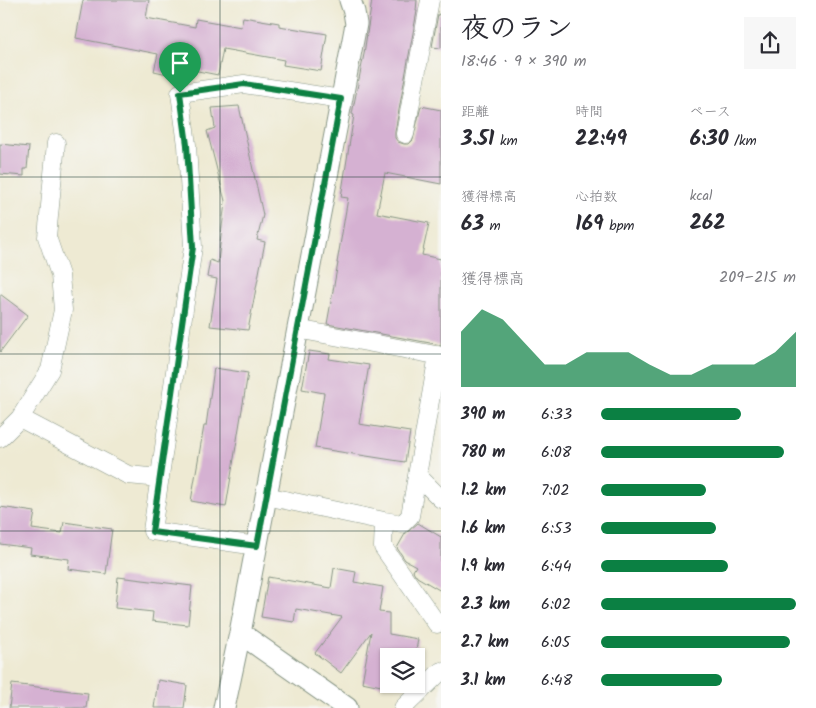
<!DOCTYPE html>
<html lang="ja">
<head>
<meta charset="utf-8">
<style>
	:root { --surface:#fff; --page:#f7f7f7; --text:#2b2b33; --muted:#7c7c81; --accent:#0b8043 }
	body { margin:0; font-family:Kalam,"Klee One",sans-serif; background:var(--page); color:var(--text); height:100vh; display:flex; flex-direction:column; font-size:19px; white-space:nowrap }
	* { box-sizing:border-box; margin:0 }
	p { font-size:16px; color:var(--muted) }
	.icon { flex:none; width:28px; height:28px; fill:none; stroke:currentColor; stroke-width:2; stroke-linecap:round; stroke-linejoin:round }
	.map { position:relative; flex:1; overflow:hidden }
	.sheet { display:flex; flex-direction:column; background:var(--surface); width:375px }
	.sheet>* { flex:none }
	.tools { position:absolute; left:380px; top:648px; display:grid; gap:10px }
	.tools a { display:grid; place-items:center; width:45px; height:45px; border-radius:0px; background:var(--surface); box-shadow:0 1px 4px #0004; font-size:25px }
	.pin { position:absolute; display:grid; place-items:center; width:42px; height:42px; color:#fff; margin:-51px -21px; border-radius:50% 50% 50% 0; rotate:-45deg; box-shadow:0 0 5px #0007 }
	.pin .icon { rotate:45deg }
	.round { display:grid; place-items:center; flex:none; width:52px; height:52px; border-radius:0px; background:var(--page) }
	.summary { display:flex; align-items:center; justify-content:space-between; height:85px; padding:0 20px }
	h1 { font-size:28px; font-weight:800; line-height:38px }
	.stats { display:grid; grid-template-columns:repeat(3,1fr); gap:8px; height:85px; padding:5px 20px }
	.stats div { display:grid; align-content:center }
	.stats b { font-size:21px; font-weight:800 }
	.stats small { font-size:14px; font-weight:400 }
	.stats p { font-size:14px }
	.chart { height:140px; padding:10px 20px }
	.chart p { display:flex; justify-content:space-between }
	.chart svg { width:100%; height:90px; margin-top:5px; fill:var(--accent); opacity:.7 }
	ul { padding:0 20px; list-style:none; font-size:16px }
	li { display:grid; grid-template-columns:80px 60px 1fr; align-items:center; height:38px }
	li i { height:12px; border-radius:6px; background:var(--accent) }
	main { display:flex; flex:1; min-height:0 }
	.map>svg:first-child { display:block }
	.building { fill:#d5b1d2 }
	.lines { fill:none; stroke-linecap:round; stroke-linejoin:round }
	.minor-casing { stroke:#869484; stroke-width:19 }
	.tertiary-casing { stroke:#869484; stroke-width:23 }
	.minor { stroke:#fff; stroke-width:18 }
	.tertiary { stroke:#fff; stroke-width:21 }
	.route-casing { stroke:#fff; stroke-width:10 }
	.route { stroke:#0b8043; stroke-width:6 }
	.grid { fill:none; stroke:#1f3d34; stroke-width:1; stroke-opacity:0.55 }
</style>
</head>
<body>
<main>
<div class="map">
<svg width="441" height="708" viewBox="0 0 441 708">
	<rect width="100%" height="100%" fill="#f6f6f2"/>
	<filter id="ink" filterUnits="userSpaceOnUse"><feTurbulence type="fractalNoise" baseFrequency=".02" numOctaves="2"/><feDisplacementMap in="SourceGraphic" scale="10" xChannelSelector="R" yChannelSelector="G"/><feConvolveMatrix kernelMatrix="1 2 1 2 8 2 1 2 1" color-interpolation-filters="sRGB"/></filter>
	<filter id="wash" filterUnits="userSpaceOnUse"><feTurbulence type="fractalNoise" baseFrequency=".0096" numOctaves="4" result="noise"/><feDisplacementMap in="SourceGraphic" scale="20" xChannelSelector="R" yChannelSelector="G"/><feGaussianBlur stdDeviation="1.12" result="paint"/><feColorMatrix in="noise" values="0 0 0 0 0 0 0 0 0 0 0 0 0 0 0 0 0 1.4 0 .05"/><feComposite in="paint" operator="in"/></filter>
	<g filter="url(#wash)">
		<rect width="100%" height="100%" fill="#eeead3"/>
		<g id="blocks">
			<path class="building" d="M83,0H149L146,18L195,27L196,19L241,27L243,17L279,23V26L327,34L321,71L283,65L284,60L223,49L218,75L173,66L172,75L154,71L158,54L76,38Z
				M372,0H417L416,11H417L395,132V138L398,142L404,144H409L413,140L421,106L441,110V184L385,173L377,213L429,223L422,255L441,259V345L327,324L338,263H337L348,198L341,197L354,115L352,114L364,54Z
				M438,14L441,15V48L432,47Z
				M239,106L263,215L257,240L265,242L248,330L210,326L217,279L207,277L210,260L218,263L225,201L207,131L215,128L212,108Z
				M0,144L29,147L27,169H24V176L0,174Z
				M0,294L28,315L0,352Z
				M309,351L330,354L329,359L369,365L359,424L410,432L405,462L315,448L324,393L302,389Z
				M214,368L248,373L226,507L191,501L204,426H206Z
				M0,507L35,512L32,529L62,533L64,522L112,529L106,574L68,569L69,559L30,554L31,548L0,544Z
				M418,523L441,537V591L417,577L413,571L416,566L405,560L397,548L405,534Z
				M334,568L356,572L354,582L383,587L379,612L389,613V634L418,639L415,656H389V678L383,677L381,686L362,682L371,632L341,673L315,653L342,617L296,609L294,622L261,617L268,577L331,588Z
				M118,577L192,586L188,625L152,621L153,612L115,608Z
				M158,680L187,685L184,708H154Z
				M12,684L88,693L86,708H9Z"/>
		</g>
	</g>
	<g filter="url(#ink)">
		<use href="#blocks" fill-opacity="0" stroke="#869484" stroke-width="1"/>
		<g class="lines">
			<g class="minor-casing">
				<path id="minor" d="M405,134L430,0
					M297,329L441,356
					M20,418L128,475L160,478
					M0,438L20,418L50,370L63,310L60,275L47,237L56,143
					M417,475L441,499
					M266,496L384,521L402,524L410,516L438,355
					M384,521L383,547L437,624
					M257,546L152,531L193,247L187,145L180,93L244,84L341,99
					M403,708L441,671"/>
			</g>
			<g class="tertiary-casing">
				<path id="tertiary" d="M240,633L347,708
					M224,708L240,633L356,24L354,12L350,0"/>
			</g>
			<use href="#minor" class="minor"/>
			<use href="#tertiary" class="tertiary"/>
		</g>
	</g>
	<g class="lines" filter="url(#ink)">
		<g class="route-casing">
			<path id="route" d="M244,84L341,99L257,546L152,532L193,247L187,145L180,93Z"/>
		</g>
		<use href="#route" class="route"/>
	</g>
	<path class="grid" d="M220,0V708M0,177H441M0,354H441M0,531H441"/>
</svg>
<div class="tools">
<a><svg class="icon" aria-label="layers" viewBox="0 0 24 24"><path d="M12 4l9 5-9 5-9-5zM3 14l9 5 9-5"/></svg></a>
</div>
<div class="pin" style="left:180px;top:93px;background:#1e9e55"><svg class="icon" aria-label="arrive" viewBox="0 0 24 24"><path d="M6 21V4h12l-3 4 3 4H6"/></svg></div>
</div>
<section class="sheet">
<div class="summary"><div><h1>夜のラン</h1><p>18:46 · 9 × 390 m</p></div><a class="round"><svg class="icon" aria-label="share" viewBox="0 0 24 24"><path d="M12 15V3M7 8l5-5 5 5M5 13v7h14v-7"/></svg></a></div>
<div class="stats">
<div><p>距離</p><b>3.51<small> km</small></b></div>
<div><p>時間</p><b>22:49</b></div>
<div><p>ペース</p><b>6:30<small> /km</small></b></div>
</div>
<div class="stats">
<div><p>獲得標高</p><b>63<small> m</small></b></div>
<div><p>心拍数</p><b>169<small> bpm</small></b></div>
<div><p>kcal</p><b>262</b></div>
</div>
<div class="chart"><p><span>獲得標高</span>209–215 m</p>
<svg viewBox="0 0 160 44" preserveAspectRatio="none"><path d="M0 44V17L10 6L20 11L30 22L40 33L50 33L60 27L70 27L80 27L90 33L100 38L110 38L120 33L130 33L140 33L150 27L160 17V44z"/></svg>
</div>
<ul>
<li><b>390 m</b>6:33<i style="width:72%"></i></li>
<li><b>780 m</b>6:08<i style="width:94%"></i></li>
<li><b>1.2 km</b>7:02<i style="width:54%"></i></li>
<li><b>1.6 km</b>6:53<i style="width:59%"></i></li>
<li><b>1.9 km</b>6:44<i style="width:65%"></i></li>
<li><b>2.3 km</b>6:02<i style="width:100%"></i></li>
<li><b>2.7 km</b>6:05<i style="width:97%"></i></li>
<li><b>3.1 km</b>6:48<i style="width:62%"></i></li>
</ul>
</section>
</main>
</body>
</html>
